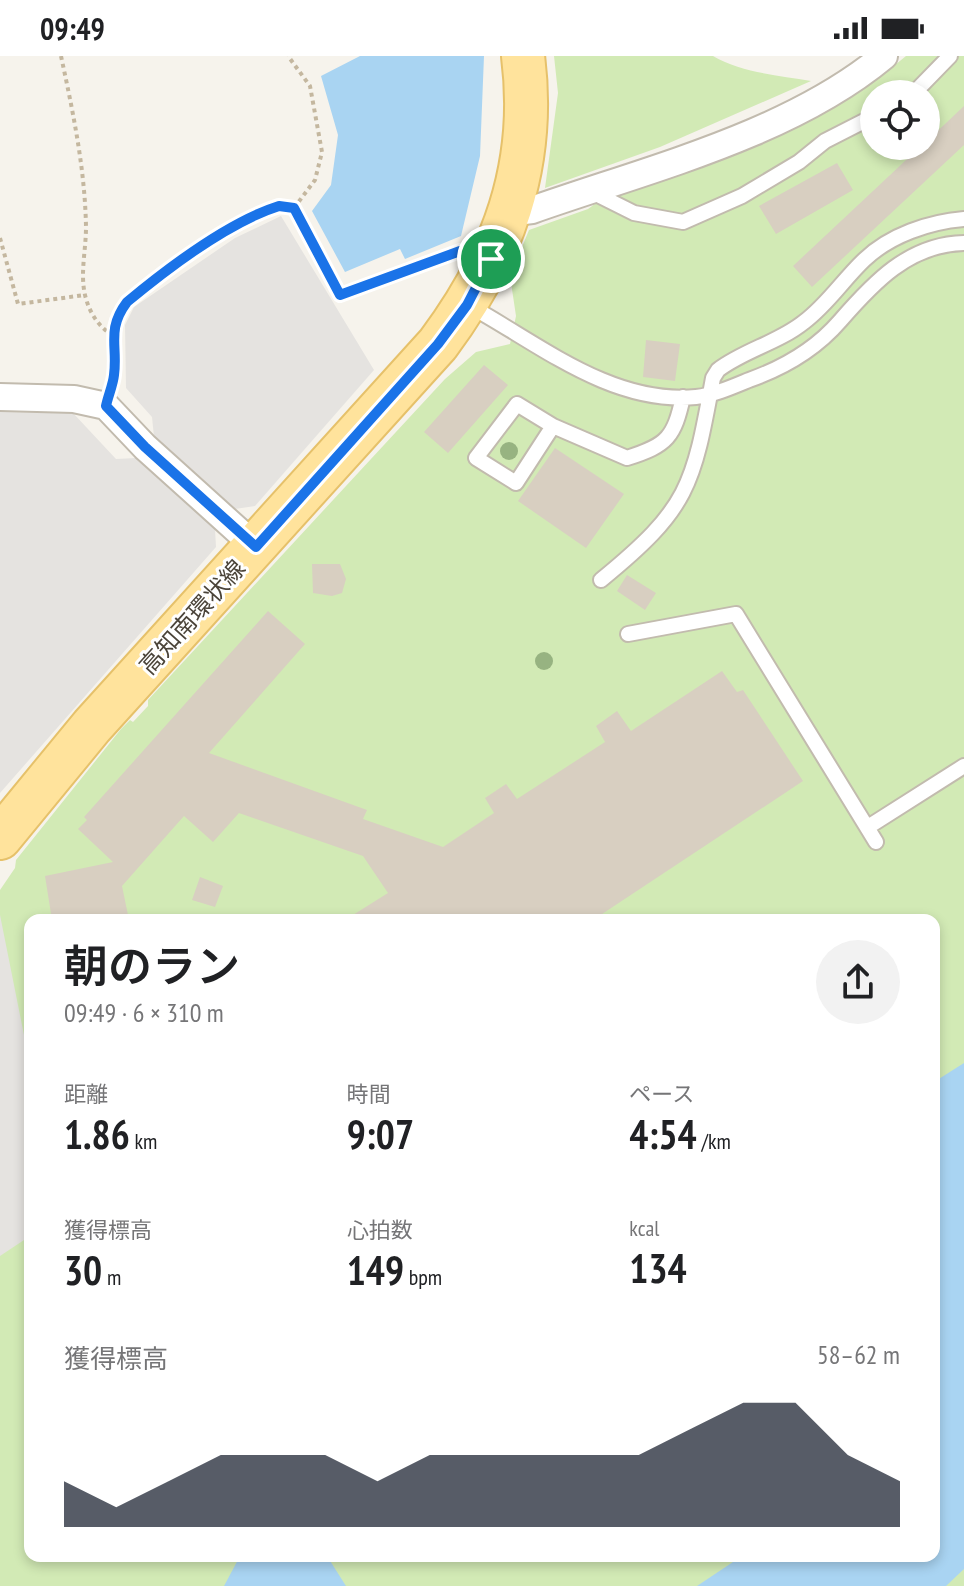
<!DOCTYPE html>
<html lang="ja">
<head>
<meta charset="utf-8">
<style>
	:root { --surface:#fff; --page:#f2f2f2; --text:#202124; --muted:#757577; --accent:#111827 }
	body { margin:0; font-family:"PT Sans Narrow","Noto Sans JP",sans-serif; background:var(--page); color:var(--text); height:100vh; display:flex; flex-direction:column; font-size:30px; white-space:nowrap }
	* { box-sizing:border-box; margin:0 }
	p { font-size:26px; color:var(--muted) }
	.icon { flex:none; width:44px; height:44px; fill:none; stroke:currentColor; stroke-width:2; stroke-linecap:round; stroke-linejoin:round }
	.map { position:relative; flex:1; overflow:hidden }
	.drawer { position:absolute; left:24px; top:858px; width:916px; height:648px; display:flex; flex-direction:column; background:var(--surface); border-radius:16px; box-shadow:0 4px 12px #0003 }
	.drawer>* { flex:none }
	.tools { position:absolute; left:860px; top:24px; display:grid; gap:16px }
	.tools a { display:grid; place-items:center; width:80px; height:80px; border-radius:50%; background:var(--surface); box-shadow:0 4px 12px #0003; font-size:40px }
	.pin { position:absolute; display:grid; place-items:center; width:68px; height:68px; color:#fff; margin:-34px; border:4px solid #fff; border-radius:50%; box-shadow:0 2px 8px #0007 }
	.round { display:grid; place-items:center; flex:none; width:84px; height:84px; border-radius:42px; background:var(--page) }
	.overview { display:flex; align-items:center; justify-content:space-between; height:136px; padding:0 40px }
	h1 { font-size:44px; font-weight:600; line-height:60px }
	.metrics { display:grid; grid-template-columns:repeat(3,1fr); gap:12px; height:136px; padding:8px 40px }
	.metrics div { display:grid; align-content:center }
	.metrics b { font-size:40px; font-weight:600 }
	.metrics small { font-size:22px; font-weight:400 }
	.metrics p { font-size:22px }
	.chart { height:224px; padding:16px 40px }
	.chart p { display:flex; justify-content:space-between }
	.chart svg { width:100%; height:144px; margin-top:8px; fill:var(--accent); opacity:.7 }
	.status { display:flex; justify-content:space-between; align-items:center; height:56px; padding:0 40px; background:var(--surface); direction:ltr }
	.status svg { height:22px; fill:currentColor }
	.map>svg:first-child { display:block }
	.green { fill:#d2eab5; fill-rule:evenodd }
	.parking { fill:#e5e3e0 }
	.water { fill:#a9d4f2 }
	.building { fill:#d8cfc1 }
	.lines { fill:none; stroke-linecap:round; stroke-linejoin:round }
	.lane-casing { stroke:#c2bbae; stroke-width:18 }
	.street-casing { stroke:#c2bbae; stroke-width:30 }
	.primary-casing { stroke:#e6c16a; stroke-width:46 }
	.path { stroke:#c4b79f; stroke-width:4; stroke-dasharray:4 4; stroke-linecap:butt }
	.lane { stroke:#fff; stroke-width:14 }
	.street { stroke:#fff; stroke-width:26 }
	.primary { stroke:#ffe39c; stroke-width:42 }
	.tree { fill:#97b381 }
	.route-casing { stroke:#fff; stroke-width:16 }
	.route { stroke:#1a73e8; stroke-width:10 }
	.labels { text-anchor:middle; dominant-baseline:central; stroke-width:6; stroke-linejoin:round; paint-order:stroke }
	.street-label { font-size:24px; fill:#4b4439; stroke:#fff }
</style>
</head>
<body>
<div class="status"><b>09:49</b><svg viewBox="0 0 49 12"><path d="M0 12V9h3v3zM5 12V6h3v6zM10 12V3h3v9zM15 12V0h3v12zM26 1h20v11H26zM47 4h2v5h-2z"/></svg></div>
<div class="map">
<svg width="964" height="1530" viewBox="0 0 964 1530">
	<rect width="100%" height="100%" fill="#f6f3ec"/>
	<path class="green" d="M554,0H713C742,17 778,19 811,25L660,91L545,132L558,37Z
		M906,0H964V1530H0V834L15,812L16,804L121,673L130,664L133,666L148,650V644L445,323L476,296L510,288L516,260L510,220L529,174L588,153L614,134C710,98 828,67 906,0ZM874,38H926V90H874ZM30,864H934V1500H30Z"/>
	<path class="parking" d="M281,160L374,314L255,450L235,453L154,381L152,361L126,332L125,269L134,251L235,182Z
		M0,356L73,357L116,403L136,402L215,473L216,491L0,737Z
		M0,859L30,1009V1180L0,1200Z"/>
	<path class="water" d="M360,0H484L480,100L461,180L405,203L400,193L345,216L312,155L331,129L338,79L321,20Z
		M964,1007V1513L946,1530H697L742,1500H934V1026Z
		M240,1500H327L346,1530H224Z"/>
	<path class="building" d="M964,50V89L812,231L793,210L921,90H926V86Z
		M837,107L853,134L776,178L759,150Z
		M646,284L680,288L675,325L643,321Z
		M484,309L508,329L448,397L424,376Z
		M555,392L624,438L586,492L518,445Z
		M312,508H340L346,523L342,537L332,540L313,537Z
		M627,519L656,537L645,554L617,535Z
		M268,555L305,588L209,697L367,754L363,763L443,791L494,757L485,742L506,728L517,743L605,686L596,670L617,655L631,675L722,615L737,636L743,634L803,725L593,864H345L388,837L363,800L239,757L213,786L184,760L122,830L129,864H52L45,820L113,806L78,773L87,764L84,761Z
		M200,821L223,830L215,851L192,844Z"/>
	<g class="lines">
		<g class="lane-casing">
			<path id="lane" d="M913,38L950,0
				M588,134L634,157L683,166L742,140L799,106L825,85L874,60
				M468,249C538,287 611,349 696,341C714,339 732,331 749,324C783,312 815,294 840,265C873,227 909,188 964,187
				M553,370L516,427L476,402L517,348L553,370L627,402C668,389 674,381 683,341
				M601,524C689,452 693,431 713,322L718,314C744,294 778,287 804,266C827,249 843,224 864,204C890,179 929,166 964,163
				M628,578L736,558L876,786
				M868,771L964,710"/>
		</g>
		<g class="street-casing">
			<path id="street" d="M508,157L532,154C648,113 789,79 884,0
				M0,341L74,343L106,350L145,391L256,491"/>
		</g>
		<g class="primary-casing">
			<path id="primary" d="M0,782L92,670L438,288C503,201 537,109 523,0"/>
		</g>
		<path class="path" d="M61,0C73,56 85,113 86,171C86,194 80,217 85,239C89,256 98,270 112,279L114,318L112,328
			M294,152L340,239L456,197
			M0,182L18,248L85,239
			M112,279C116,266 119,255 128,245C154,220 231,168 264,155C274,151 283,151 294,152L315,124L322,96L310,30L288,0"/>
		<use href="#lane" class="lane"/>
		<use href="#street" class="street"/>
		<use href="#primary" class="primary"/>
	</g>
	<g class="tree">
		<circle cx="509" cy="395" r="9"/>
		<circle cx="544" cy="605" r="9"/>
	</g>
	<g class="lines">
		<g class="route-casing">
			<path id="route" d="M279,150L294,152L340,239L460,195L470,194L491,203L467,249L438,288L256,491L145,391L106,350C108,340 113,329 114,319C118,290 106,274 127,246C168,212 228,166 279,150Z"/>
		</g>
		<use href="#route" class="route"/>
	</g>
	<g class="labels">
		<g class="street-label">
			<text transform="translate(192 561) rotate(-48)">高知南環状線</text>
		</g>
	</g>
</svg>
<div class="tools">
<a><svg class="icon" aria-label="locate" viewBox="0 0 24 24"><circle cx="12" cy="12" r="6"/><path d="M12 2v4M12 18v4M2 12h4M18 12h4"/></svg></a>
</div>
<div class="pin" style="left:491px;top:203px;background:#1e9e55"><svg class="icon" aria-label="arrive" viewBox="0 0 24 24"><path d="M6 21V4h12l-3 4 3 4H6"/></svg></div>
<section class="drawer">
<div class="overview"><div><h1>朝のラン</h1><p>09:49 · 6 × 310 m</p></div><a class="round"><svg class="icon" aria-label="share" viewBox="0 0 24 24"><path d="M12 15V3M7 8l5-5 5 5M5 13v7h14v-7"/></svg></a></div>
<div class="metrics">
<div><p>距離</p><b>1.86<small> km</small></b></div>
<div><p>時間</p><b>9:07</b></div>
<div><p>ペース</p><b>4:54<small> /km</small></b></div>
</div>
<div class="metrics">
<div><p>獲得標高</p><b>30<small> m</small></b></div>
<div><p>心拍数</p><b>149<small> bpm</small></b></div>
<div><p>kcal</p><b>134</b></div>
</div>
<div class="chart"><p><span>獲得標高</span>58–62 m</p>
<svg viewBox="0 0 160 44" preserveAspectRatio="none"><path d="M0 44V30L10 38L20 30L30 22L40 22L50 22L60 30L70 22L80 22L90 22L100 22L110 22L120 14L130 6L140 6L150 22L160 30V44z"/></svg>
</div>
</section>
</div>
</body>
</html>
